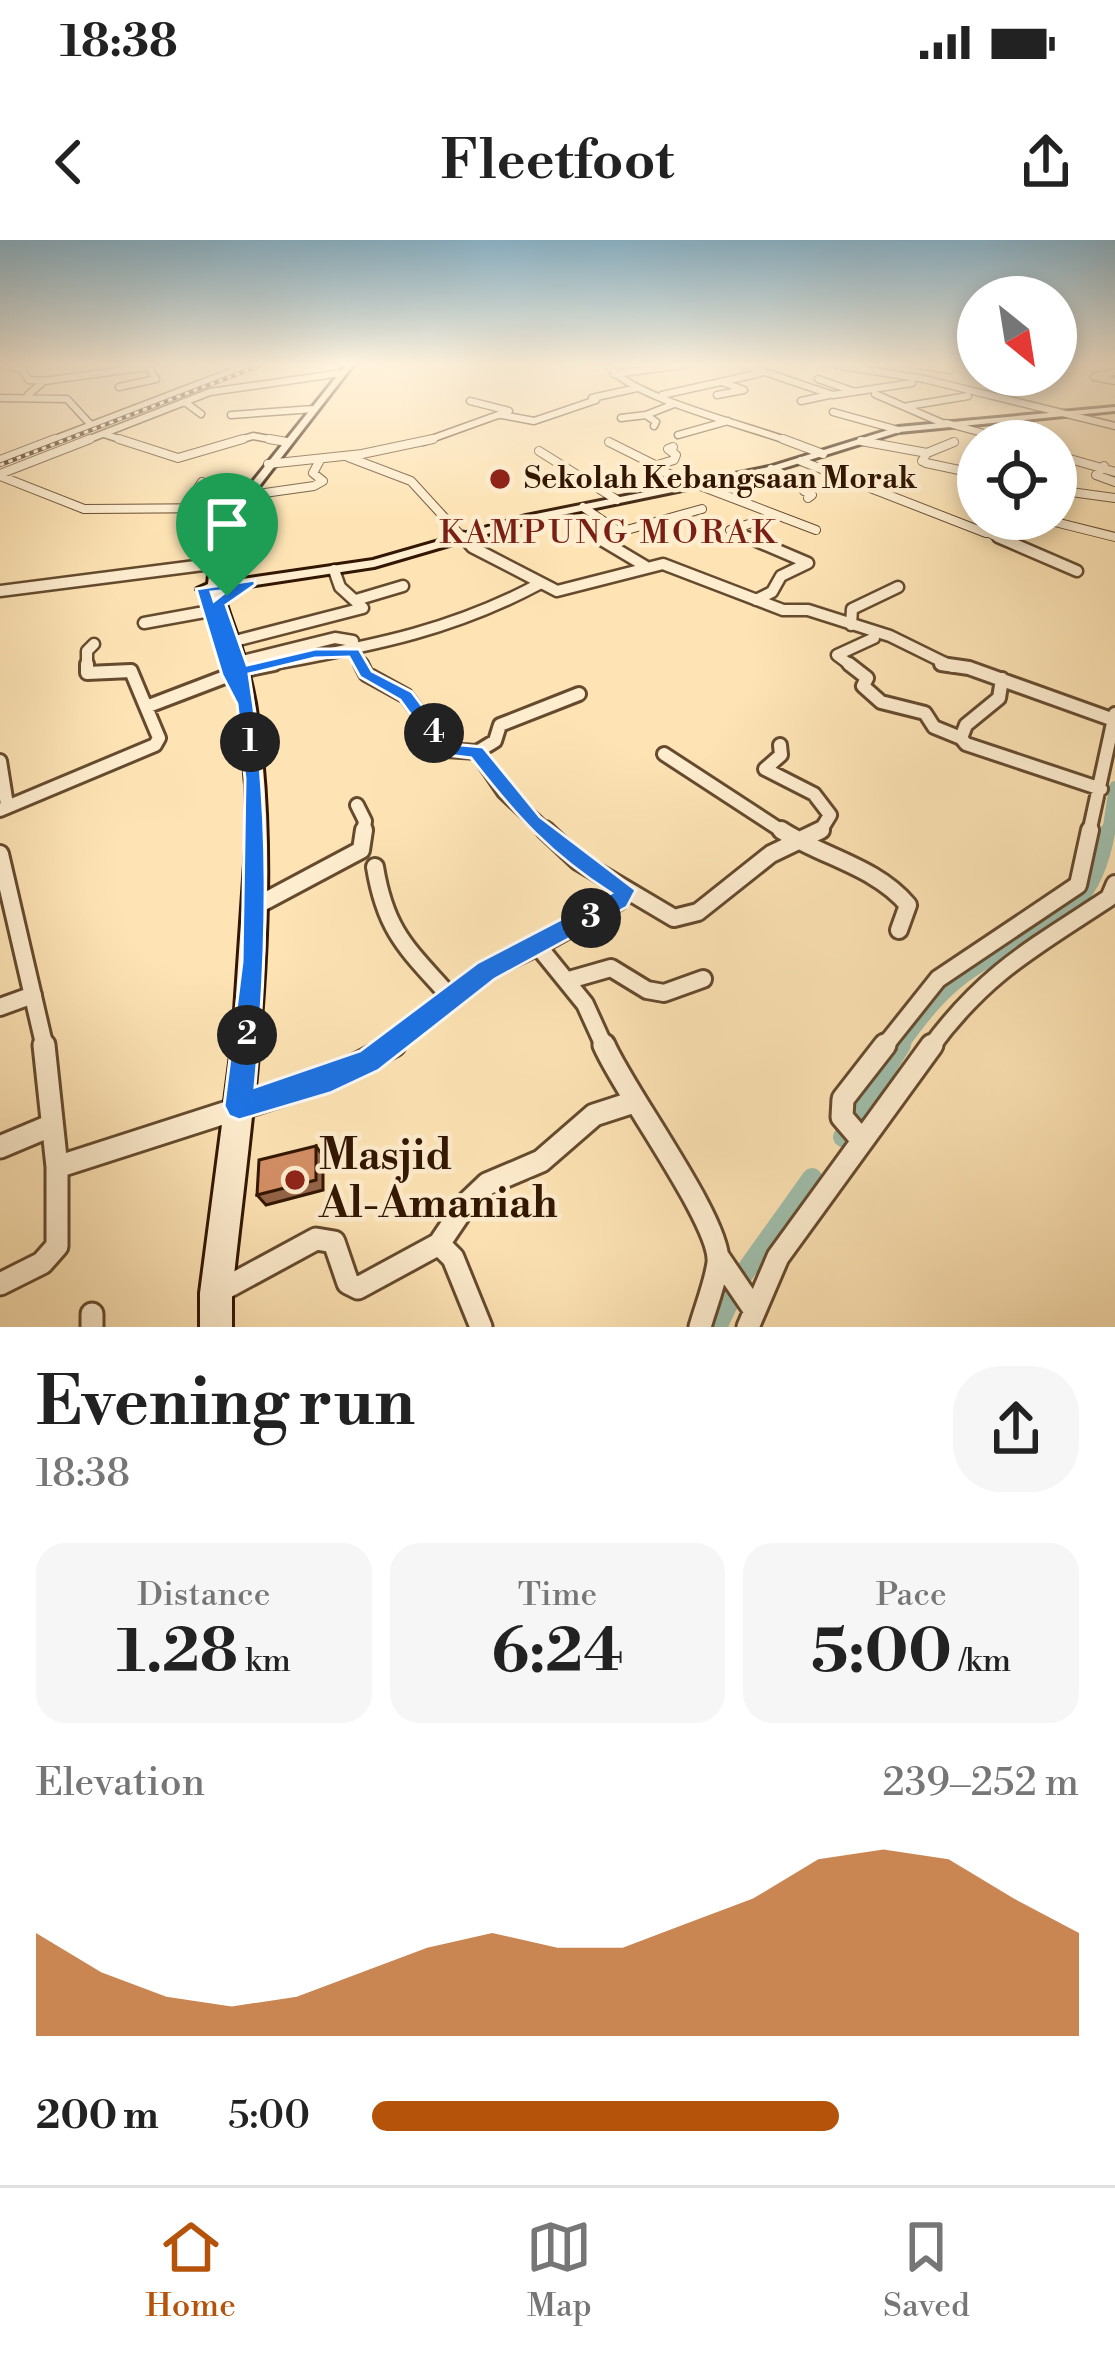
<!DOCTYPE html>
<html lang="en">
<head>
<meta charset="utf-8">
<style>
	:root { --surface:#fff; --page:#f6f6f6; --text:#222; --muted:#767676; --line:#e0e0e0; --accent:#b45309 }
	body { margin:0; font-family:"Libre Bodoni",serif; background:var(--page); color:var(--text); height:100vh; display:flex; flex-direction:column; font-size:45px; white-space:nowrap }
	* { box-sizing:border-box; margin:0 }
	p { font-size:39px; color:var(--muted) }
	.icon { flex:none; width:66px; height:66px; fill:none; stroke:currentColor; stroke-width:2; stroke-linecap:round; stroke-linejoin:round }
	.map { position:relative; height:1087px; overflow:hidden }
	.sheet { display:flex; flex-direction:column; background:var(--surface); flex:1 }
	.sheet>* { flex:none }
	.needle { width:78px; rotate:150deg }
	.controls { position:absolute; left:957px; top:36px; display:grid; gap:24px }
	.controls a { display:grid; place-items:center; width:120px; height:120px; border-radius:50%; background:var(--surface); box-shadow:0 6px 18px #0003; font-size:60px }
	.pin { position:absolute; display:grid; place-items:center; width:102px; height:102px; color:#fff; margin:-123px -51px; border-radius:50% 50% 50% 0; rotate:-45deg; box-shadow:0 0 12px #0007 }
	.pin .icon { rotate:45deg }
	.km { position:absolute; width:60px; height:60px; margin:-30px; border-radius:50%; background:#222; color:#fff; font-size:33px; line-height:60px; text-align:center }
	.round { display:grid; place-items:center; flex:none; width:126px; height:126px; border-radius:48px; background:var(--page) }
	.headline { display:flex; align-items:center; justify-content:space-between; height:204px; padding:0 36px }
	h1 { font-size:66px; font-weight:700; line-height:90px }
	.metrics { display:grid; grid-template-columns:repeat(3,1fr); gap:18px; height:204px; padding:12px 36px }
	.metrics div { display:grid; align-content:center; border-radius:30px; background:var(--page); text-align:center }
	.metrics b { font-size:60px; font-weight:700 }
	.metrics small { font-size:33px; font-weight:400 }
	.metrics p { font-size:33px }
	.chart { height:336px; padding:24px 36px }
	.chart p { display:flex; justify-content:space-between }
	.chart svg { width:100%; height:216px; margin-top:12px; fill:var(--accent); opacity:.7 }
	ul { padding:0 36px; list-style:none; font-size:39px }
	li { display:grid; grid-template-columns:192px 144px 1fr; align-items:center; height:90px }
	li i { height:30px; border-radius:15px; background:var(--accent) }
	.status { display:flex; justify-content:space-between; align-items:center; height:84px; padding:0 60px; background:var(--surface); direction:ltr }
	.status svg { height:33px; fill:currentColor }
	header { display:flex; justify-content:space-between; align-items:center; height:156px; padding:0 36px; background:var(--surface); font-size:54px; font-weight:700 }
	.tab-bar { display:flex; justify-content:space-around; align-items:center; height:168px; border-top:3px solid var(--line); background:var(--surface); font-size:33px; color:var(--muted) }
	.tab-bar a { display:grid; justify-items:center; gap:6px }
	.tab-bar .on { color:var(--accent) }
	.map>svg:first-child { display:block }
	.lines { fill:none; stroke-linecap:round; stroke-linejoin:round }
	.canal-far2 { stroke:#a0bfad; stroke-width:12 }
	.canal-far1 { stroke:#a0bfad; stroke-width:15 }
	.canal { stroke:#a0bfad; stroke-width:20 }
	.street-far5-casing { stroke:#654a2e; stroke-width:9 }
	.street-far4-casing { stroke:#654a2e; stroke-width:10 }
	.street-far3-casing { stroke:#654a2e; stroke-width:15 }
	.street-far2-casing { stroke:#654a2e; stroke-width:18 }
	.street-far1-casing { stroke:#654a2e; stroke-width:22 }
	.street-casing { stroke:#654a2e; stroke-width:27 }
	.secondary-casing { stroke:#321601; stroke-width:6 }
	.street-far5 { stroke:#feedcf; stroke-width:6 }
	.street-far4 { stroke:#feedcf; stroke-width:8 }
	.street-far3 { stroke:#feedcf; stroke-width:10 }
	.street-far2 { stroke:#feedcf; stroke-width:12 }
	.street-far1 { stroke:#feedcf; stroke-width:16 }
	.street { stroke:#feedcf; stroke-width:21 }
	.secondary { fill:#feedcf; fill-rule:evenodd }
	.rail-casing { stroke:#321601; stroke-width:4.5 }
	.rail { stroke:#feedcf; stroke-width:3; stroke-dasharray:4.5; stroke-linecap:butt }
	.shaded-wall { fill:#946447; stroke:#321601; stroke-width:3 }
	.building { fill:#d48f66; stroke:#321601; stroke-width:3 }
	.route { fill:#1a73e8; stroke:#fff; stroke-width:3; fill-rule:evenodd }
	.poi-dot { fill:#8f2418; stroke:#feedcf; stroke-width:4.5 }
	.labels { text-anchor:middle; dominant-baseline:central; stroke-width:9; stroke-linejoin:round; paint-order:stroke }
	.far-poi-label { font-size:30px; font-weight:bold; fill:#321601; stroke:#feedcf; text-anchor:start }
	.far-neighbourhood-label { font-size:33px; letter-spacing:3px; fill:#7a1f14; stroke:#feedcf }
	.near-poi-label { font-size:42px; font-weight:bold; fill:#321601; stroke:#feedcf; text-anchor:start }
</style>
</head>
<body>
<div class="status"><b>18:38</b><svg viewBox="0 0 49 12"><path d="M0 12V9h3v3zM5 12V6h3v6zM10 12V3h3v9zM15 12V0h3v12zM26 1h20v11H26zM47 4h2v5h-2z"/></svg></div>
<header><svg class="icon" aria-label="back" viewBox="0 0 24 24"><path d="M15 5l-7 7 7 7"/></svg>Fleetfoot<svg class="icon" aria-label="share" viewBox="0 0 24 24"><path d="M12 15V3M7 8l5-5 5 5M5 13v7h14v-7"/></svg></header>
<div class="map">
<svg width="1115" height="1087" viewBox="0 0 1115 1087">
	<rect width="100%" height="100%" fill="#fee4b5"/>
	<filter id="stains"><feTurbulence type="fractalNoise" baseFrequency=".00167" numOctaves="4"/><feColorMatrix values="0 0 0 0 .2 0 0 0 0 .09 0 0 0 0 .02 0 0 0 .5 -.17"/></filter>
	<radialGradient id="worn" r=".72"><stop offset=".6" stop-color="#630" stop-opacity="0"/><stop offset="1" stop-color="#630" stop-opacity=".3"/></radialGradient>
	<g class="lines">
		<path class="canal-far2" d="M1108,593L1115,547"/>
		<path class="canal-far1" d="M899,808C920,778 943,748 975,728C1043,684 1093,682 1108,590"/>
		<path class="canal" d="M843,897L901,805
			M717,1087L740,1039L812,938"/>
		<g class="street-far5-casing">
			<path id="street-far5" d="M4,125L22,130L29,140L44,141
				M608,125C628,157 749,186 791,202
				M744,125L833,155L912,143
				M836,125L924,139L1115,186
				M917,125L950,130
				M1115,132L1094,137L1115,141
				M614,134L684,125
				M818,139L855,152
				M119,147L156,139L147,125
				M875,154L942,183
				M28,155L44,141L146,127
				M662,155L761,133
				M717,155L744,150L722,142
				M0,158L67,159L91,185
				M801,161L829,155
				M185,162L201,174
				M908,166L968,156
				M833,172L898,190
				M231,175L314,169
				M502,175L534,181L596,160L592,158L637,148
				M621,178L646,175
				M946,183L1013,201
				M654,186L656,182L646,175L674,164
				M104,194L128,202
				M678,195L728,181
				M861,201L866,202
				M47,202L249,125
				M82,202L210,152L342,133
				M233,202L253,196L286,202
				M423,202L509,171L470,161"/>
		</g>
		<g class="street-far4-casing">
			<path id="street-far4" d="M119,199L178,218L243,199
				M269,199L287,202
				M783,199L823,214
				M1005,199L1013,201
				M861,201L927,213L922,221L926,223L978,234
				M609,202L655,225
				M673,207L668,209L676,215L674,220L651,227L816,290
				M539,211L617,260
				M927,213L954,202
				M1056,215L1115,232
				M348,217L411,241L465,300
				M0,220L55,199
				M801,221L986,293L999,292L1022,279
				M268,224L362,214L433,199
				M1104,226L1096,235L1115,242
				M771,229L807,245L804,251L812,255L808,258
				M0,234L90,199
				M0,236L84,269L233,268
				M1056,250L1115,258
				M244,256L314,246L323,241L313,233L319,222
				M583,267L618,291
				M184,269L202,242
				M1043,279L1115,297
				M991,294L1005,300
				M601,300L598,298L702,269
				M756,300L730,290L774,276"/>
		</g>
		<g class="street-far3-casing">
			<path id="street-far3" d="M463,297L472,307L557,351L663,324L783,370H808L890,396L953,427
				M602,297L598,298L645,326
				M747,297L808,323L781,336L772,352L756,360
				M998,297L1077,331
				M0,351L211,324
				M356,360L403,346
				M144,383L210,371
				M851,385L852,369L898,347
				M231,402L363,368L340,347L334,330
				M354,412L362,427
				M238,422L335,398L353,401
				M87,427V411L94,404
				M259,427C363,407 446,394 541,343
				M853,427L837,415L874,398V392"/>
		</g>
		<g class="street-far2-casing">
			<path id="street-far2" d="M87,424V433L131,431L146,467
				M361,424L366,434L406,456L446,510L477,512L504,552L548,593
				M849,424L867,438L863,446L881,462L925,473L934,487L961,498
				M941,424L969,428L1114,480
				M240,431L274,424
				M1002,439L999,458L966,485L961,498L966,504L1101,549
				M780,505L781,515L765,529L814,554L830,575L819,593
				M477,512L495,501L500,485L579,454
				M664,514L785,593
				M0,521L7,565
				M357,565L365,581L363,593
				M0,570L155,505L159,498L146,467L230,435
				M1089,593L1115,474"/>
		</g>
		<g class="street-far1-casing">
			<path id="street-far1" d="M545,590L578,621L674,678L698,672L771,614L821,590
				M781,590C822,617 875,626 908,665L899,690
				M0,614L45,808
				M375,627C386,694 409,710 452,759
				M254,667L361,610L364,590
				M569,740L611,728L647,750L664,753L703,739
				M0,767L33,755
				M388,808L486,731L538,706
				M605,808L585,764L538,706L619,661L624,650
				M883,808L938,739L1078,645L1090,590
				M930,808C985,733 1033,708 1109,658L1115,644"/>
		</g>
		<g class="street-casing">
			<path id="street" d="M44,805L57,927L330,839L394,805
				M604,805C624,852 722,983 718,1023C715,1044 706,1066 700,1087
				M860,898L842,877L843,859L885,805
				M0,907L50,886
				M439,1004L466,964L487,944L541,921L594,875L634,862
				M719,1018L753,1068
				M0,1044L42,1023L57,1006V927
				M220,1051L316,999L334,1002L348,1043L358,1048L439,1004L453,1018L481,1087
				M92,1074V1087
				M748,1087L778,1017L932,805"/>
		</g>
		<g class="secondary-casing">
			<path id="secondary" d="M346,125H353L226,289L222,310L221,342L373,320L526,276L769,227L898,187L1115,167V171L899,192L774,231L528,282L374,327L222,350C227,371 236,391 242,411C250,435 255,459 258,483C283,664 252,872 232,1053V1087H200V1053L233,800L246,609V545L240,471L233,428L210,352L203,353L197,349L208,344L213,298L210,295Z"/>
		</g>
		<use href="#street-far5" class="street-far5"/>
		<use href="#street-far4" class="street-far4"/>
		<use href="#street-far3" class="street-far3"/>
		<use href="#street-far2" class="street-far2"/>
		<use href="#street-far1" class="street-far1"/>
		<use href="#street" class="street"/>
		<use href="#secondary" class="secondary"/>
		<g class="rail-casing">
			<path id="rail" d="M0,225L261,125"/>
		</g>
		<use href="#rail" class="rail"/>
	</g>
	<path class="shaded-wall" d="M316,906L323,916V950L266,965L257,955Z"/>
	<path class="building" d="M316,906V940L257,955L259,920Z"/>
	<linearGradient id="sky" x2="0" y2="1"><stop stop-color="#8bb8d0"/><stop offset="0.45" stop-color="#fff3de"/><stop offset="1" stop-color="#fff3de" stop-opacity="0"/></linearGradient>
	<rect width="1115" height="277" fill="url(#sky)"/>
	<path class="route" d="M255,340V345L226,365L247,425L315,409H359L372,431L412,452L451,504L483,507L540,577L636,650L627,667L495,739L379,830L330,853L239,880L229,876L224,866L242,722L245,539L237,464L222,435L196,349ZM228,350L214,361L211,352ZM349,417L360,437L400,460L439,514L471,518C515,575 550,614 611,653L477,723L360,811L255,847C268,708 271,572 249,434L315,418Z"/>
	<g class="poi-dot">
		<circle cx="500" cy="239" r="12"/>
		<circle cx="295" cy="940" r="12"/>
	</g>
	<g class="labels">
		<g class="far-poi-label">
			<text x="524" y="239">Sekolah Kebangsaan Morak</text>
		</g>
		<g class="far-neighbourhood-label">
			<text x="609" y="293">KAMPUNG MORAK</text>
		</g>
		<g class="near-poi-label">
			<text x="319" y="916">Masjid<tspan x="319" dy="48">Al-Amaniah</tspan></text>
		</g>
	</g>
	<rect width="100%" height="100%" filter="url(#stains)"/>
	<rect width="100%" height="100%" fill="url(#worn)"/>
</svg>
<div class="controls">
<a><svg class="needle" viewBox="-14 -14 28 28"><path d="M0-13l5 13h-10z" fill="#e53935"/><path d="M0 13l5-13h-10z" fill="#767676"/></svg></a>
<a><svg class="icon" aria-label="locate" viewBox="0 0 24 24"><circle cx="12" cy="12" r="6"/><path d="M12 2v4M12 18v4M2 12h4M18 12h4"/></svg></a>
</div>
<div class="pin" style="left:227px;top:356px;background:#1e9e55"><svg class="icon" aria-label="arrive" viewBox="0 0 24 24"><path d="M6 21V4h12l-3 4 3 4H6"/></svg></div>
<b class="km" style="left:250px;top:502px">1</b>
<b class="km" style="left:247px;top:795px">2</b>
<b class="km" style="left:591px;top:678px">3</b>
<b class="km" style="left:434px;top:493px">4</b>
</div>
<section class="sheet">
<div class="headline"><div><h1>Evening run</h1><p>18:38</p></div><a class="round"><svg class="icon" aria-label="share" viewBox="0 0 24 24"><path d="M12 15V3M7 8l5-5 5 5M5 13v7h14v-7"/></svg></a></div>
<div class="metrics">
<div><p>Distance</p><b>1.28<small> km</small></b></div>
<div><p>Time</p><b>6:24</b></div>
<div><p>Pace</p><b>5:00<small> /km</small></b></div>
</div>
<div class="chart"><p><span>Elevation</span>239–252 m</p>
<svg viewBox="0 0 160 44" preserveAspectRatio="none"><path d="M0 44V23L10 31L20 36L30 38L40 36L50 31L60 26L70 23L80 26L90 26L100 21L110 16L120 8L130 6L140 8L150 16L160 23V44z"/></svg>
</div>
<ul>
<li><b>200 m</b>5:00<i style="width:66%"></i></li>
</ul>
</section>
<nav class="tab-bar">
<a class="on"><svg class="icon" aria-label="home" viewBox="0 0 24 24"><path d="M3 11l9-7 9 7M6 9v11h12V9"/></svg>Home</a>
<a><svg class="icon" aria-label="map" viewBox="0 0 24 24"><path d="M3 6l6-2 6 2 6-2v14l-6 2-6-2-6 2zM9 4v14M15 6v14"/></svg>Map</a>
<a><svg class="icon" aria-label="saved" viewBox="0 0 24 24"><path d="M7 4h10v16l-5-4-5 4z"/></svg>Saved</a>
</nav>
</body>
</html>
